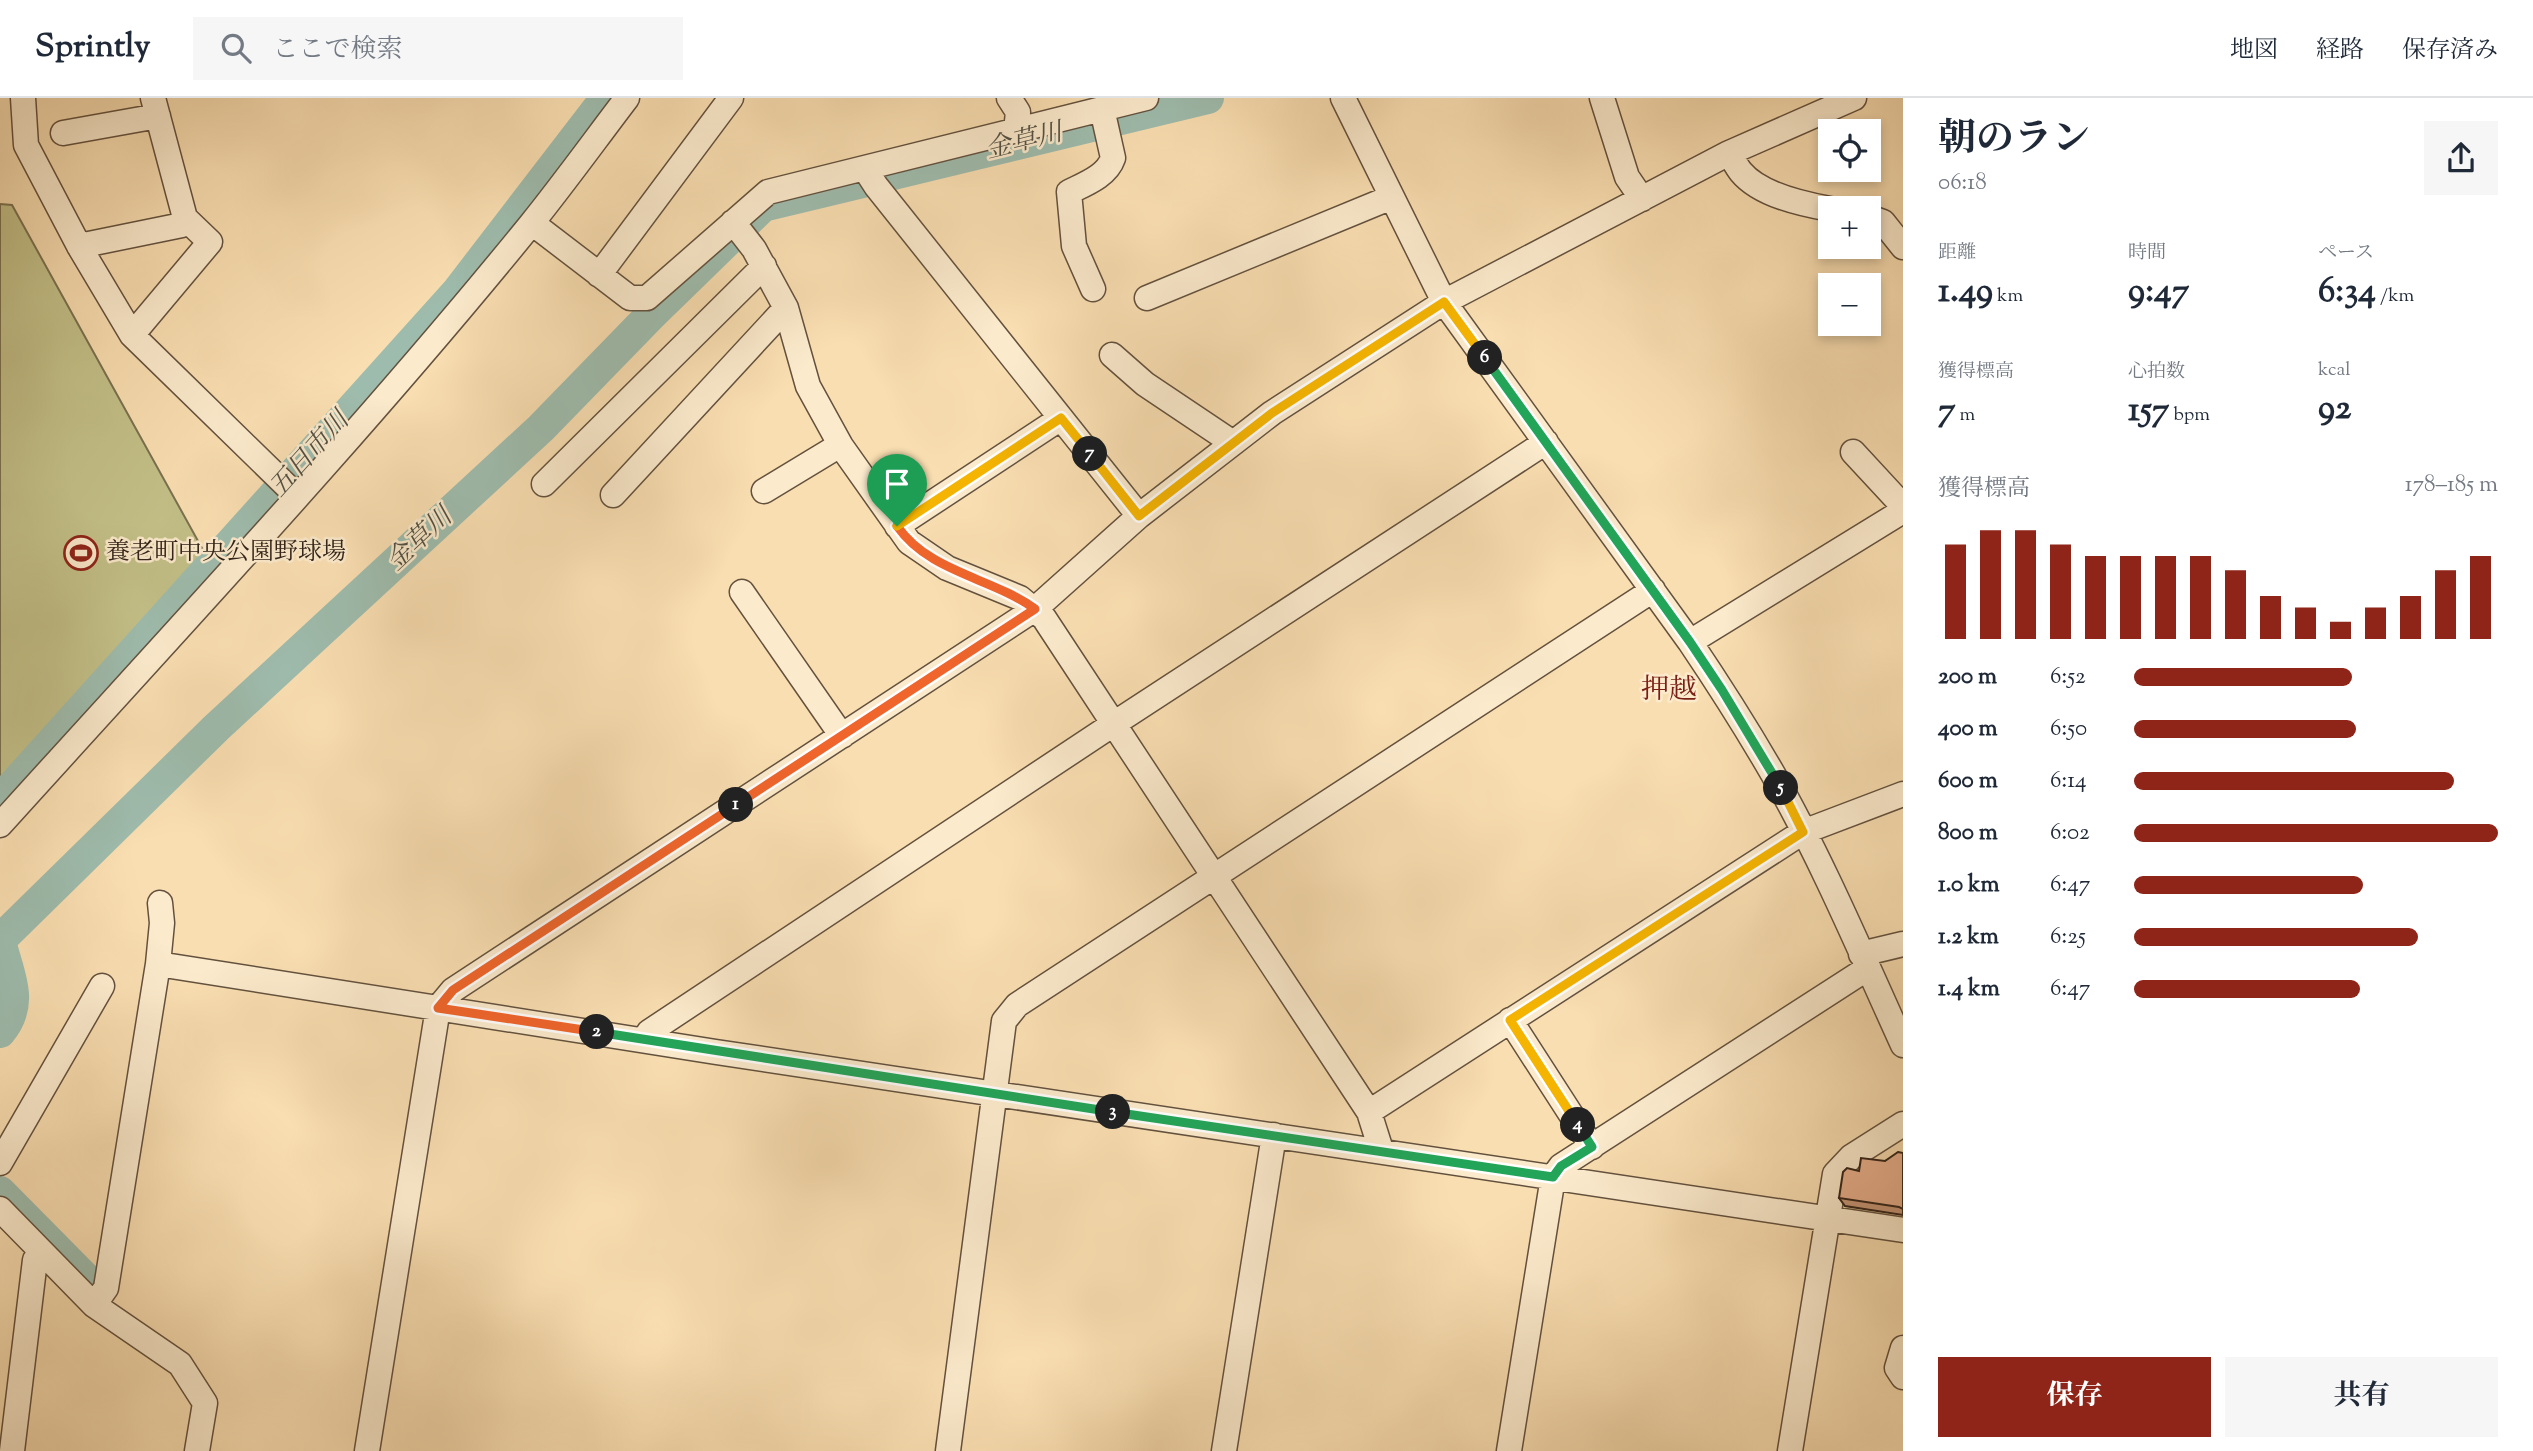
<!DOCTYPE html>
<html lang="ja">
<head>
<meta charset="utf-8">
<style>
	:root { --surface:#fff; --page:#f6f6f7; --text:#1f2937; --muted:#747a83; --line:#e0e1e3; --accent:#8f2418 }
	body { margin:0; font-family:"Sorts Mill Goudy","Noto Serif JP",serif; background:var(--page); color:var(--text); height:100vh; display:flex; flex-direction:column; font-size:26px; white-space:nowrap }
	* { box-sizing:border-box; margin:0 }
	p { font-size:23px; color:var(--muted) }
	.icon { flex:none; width:38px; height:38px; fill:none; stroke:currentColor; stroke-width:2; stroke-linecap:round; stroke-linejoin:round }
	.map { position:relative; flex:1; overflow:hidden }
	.sheet { display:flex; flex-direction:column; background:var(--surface); width:630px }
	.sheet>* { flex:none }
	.controls { position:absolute; left:1818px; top:21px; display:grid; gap:14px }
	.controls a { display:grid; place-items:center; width:63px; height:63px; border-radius:0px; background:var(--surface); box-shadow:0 4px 10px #0003; font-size:35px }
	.pin { position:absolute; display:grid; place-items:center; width:60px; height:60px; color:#fff; margin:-72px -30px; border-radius:50% 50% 50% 0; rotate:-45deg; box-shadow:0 0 7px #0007 }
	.pin .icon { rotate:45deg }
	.km { position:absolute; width:35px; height:35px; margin:-18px; border-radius:50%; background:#222; color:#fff; font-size:19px; line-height:35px; text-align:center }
	.round { display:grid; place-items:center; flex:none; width:74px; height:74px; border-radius:0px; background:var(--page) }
	.overview { display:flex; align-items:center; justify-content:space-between; height:119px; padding:0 35px }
	h1 { font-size:38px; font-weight:700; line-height:52px }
	.stats { display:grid; grid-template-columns:repeat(3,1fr); gap:10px; height:119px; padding:7px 35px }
	.stats div { display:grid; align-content:center }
	.stats b { font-size:35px; font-weight:700 }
	.stats small { font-size:19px; font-weight:400 }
	.stats p { font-size:19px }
	.chart { height:196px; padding:14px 35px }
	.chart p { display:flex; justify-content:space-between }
	.chart svg { width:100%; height:126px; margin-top:7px; stroke:var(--accent); stroke-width:6 }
	.cta { display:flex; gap:14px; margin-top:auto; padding:14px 35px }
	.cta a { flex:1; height:80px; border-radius:0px; background:var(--accent); color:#fff; font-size:28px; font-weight:700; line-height:80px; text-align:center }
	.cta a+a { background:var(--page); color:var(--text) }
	ul { padding:0 35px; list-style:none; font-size:23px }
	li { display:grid; grid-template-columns:112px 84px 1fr; align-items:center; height:52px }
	li i { height:18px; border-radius:9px; background:var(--accent) }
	header { display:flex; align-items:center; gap:42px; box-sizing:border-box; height:98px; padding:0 35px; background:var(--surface); border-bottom:2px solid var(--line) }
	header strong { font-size:33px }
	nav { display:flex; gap:38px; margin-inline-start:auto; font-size:24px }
	.search { width:490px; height:63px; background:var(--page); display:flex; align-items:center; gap:18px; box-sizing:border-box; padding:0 24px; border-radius:0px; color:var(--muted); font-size:26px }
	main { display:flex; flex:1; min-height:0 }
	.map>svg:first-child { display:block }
	.green { fill:#c3c088; stroke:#7a7150; stroke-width:2 }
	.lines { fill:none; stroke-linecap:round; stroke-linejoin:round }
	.river { stroke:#9ebcad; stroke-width:32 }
	.minor-casing { stroke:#63513e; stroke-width:27 }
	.minor { stroke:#fbeacc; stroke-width:24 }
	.wall { fill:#c79678; stroke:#312218; stroke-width:2 }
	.building { fill:#e7af8c; stroke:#312218; stroke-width:2 }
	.split-1-casing { stroke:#fff; stroke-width:14 }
	.split-2-casing { stroke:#fff; stroke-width:14 }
	.split-3-casing { stroke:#fff; stroke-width:14 }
	.split-4-casing { stroke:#fff; stroke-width:14 }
	.split-5-casing { stroke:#fff; stroke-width:14 }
	.split-6-casing { stroke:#fff; stroke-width:14 }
	.split-7-casing { stroke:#fff; stroke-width:14 }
	.split-8-casing { stroke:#fff; stroke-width:14 }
	.split-1 { stroke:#f0652b; stroke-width:9 }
	.split-2 { stroke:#f0652b; stroke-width:9 }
	.split-3 { stroke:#22a559; stroke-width:9 }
	.split-4 { stroke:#22a559; stroke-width:9 }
	.split-5 { stroke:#f5b400; stroke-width:9 }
	.split-6 { stroke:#22a559; stroke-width:9 }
	.split-7 { stroke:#f5b400; stroke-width:9 }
	.split-8 { stroke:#f5b400; stroke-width:9 }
	.labels { text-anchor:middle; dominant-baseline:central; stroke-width:5; stroke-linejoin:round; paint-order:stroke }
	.poi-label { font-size:24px; fill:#312218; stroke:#fbeacc; text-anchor:start }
	.water-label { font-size:26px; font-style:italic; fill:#525045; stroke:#fbeacc }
	.quarter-label { font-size:28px; fill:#7a1f14; stroke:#fbeacc }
</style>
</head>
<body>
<header>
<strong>Sprintly</strong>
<div class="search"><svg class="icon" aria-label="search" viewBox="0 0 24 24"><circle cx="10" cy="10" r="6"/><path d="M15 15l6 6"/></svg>ここで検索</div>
<nav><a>地図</a><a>経路</a><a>保存済み</a></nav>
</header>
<main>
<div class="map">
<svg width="1903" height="1353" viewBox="0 0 1903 1353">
	<rect width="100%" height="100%" fill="#f9deb1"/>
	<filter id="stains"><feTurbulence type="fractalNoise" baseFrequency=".00286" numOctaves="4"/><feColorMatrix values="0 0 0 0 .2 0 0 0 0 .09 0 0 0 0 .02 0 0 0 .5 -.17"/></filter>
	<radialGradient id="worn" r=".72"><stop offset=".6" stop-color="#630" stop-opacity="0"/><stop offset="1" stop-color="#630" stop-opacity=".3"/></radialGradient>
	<path class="green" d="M0,106L12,107L208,461L0,690Z"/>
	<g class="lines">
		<path class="river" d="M881,79L1208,0
			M0,702L457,194L606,0
			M0,842L216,630L541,330L650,218L763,108L863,84
			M0,843C8,877 25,904 0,934
			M0,1094L92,1187"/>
		<g class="minor-casing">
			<path id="minor" d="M23,0L26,47L79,148L132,237L297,398
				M1009,0L1018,14L1016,33
				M1343,0L1444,204L1690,544C1719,587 1747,631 1773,676C1822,762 1862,857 1903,947
				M1602,0L1627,79L1642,101
				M63,35L158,18
				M1729,55C1733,61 1736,68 1741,74C1760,97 1802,106 1830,111
				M865,71L876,88L1139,418
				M1869,119L1883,124L1903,149
				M733,124L754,151L786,210L808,288L841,348L909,444L947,470L1020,500L1044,520L1369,1014L1381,1052
				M532,125L630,200H647L768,94L1146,0
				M79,148L182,127L187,123
				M599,177L731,0
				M1093,191L1074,148L1069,94C1085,86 1107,78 1113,60L1102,11
				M1147,200L1392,99
				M132,237L210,144L185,120L153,0
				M1112,257L1145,286L1233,345
				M1853,354L1903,408
				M544,386L764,168
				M764,393L840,347
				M613,397L786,210
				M897,428L1061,320
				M742,494L842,638
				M1690,544L1903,413
				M0,727C179,529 363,333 531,126C564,85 595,42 627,0
				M1861,856L1903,846
				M158,866L716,954L1903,1132
				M1510,922L1592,1049
				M645,941L649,934L1112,627L1546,344
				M1369,1014L1803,734L1903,696
				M0,1065L102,888
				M0,1111L94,1207L180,1266L205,1305L197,1353
				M94,1207L106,1190L158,866L162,825L160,805
				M1903,1250L1897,1270L1903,1279
				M12,1353L35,1162L42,1154
				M367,1353L438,910L453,892L1035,511L1139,418L1272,315L1444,204L1729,55L1854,0
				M948,1353L1004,923L1017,907L1653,492
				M1224,1353L1274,1037
				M1509,1353L1553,1079L1561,1068L1868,870
				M1790,1353L1835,1076L1851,1059L1903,1026"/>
		</g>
		<use href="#minor" class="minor"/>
	</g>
	<path class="wall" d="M1903,1055V1117L1845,1108L1839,1100L1885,1063Z"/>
	<path class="building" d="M1898,1054L1903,1055V1111L1899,1109L1839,1100L1843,1074L1847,1070L1859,1073L1861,1060L1885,1063Z"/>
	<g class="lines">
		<g class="split-1-casing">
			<path id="split-1" d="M736,707L1035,511C991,479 930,475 897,428"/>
		</g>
		<g class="split-2-casing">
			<path id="split-2" d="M597,934L438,910L453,892L736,707"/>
		</g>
		<g class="split-3-casing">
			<path id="split-3" d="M597,934L1113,1014"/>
		</g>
		<g class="split-4-casing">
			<path id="split-4" d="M1113,1014L1553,1079L1561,1068L1592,1049L1578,1027"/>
		</g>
		<g class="split-5-casing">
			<path id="split-5" d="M1578,1027L1510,922L1803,734L1781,690"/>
		</g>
		<g class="split-6-casing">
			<path id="split-6" d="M1485,260L1690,544L1722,592L1781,690"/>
		</g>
		<g class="split-7-casing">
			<path id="split-7" d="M1090,356L1139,418L1272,315L1444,204L1485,260"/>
		</g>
		<g class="split-8-casing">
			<path id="split-8" d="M897,428L1061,320L1090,356"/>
		</g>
		<use href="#split-1" class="split-1"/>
		<use href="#split-2" class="split-2"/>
		<use href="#split-3" class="split-3"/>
		<use href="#split-4" class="split-4"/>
		<use href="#split-5" class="split-5"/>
		<use href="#split-6" class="split-6"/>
		<use href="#split-7" class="split-7"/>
		<use href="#split-8" class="split-8"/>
	</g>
	<defs>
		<g id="stadium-ring" transform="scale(1.75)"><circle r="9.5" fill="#fbeacc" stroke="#8f2418" stroke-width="1.5"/><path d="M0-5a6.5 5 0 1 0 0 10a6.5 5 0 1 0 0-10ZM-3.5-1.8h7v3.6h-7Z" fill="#8f2418"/></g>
	</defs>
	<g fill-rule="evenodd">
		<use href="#stadium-ring" x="81" y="455"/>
	</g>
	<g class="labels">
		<g class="poi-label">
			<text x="106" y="455">養老町中央公園野球場</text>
		</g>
		<g class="water-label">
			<text transform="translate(1024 44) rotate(-14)">金草川</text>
			<text transform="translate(310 357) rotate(-48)">五日市川</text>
			<text transform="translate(420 442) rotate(-43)">金草川</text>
		</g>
		<g class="quarter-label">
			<text x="1669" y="593">押越</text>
		</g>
	</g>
	<rect width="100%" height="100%" filter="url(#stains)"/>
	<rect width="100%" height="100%" fill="url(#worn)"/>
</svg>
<div class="controls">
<a><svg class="icon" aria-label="locate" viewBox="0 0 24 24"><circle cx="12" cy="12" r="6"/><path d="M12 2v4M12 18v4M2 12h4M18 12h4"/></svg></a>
<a>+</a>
<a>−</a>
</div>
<div class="pin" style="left:897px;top:428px;background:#1e9e55"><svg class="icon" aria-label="arrive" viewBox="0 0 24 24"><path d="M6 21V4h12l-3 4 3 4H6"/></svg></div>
<b class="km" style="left:736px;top:707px">1</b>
<b class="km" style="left:597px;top:934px">2</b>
<b class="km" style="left:1113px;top:1014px">3</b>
<b class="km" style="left:1578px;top:1027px">4</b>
<b class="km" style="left:1781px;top:690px">5</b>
<b class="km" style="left:1485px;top:260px">6</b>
<b class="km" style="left:1090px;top:356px">7</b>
</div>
<section class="sheet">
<div class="overview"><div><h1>朝のラン</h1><p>06:18</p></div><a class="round"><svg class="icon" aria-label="share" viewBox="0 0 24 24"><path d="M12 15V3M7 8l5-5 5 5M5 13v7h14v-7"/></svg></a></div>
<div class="stats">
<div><p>距離</p><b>1.49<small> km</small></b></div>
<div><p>時間</p><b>9:47</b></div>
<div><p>ペース</p><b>6:34<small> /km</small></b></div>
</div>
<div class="stats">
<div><p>獲得標高</p><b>7<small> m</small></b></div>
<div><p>心拍数</p><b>157<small> bpm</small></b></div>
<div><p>kcal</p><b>92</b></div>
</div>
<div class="chart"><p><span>獲得標高</span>178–185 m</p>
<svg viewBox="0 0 160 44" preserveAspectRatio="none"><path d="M5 44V11M15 44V6M25 44V6M35 44V11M45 44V15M55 44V15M65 44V15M75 44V15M85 44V20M95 44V29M105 44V33M115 44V38M125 44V33M135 44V29M145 44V20M155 44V15"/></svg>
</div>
<ul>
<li><b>200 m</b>6:52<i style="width:60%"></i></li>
<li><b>400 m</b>6:50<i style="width:61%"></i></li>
<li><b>600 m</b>6:14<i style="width:88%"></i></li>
<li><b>800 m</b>6:02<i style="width:100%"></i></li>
<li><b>1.0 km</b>6:47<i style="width:63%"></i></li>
<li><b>1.2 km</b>6:25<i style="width:78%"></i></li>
<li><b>1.4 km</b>6:47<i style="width:62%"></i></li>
</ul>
<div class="cta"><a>保存</a><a>共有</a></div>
</section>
</main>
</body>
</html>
